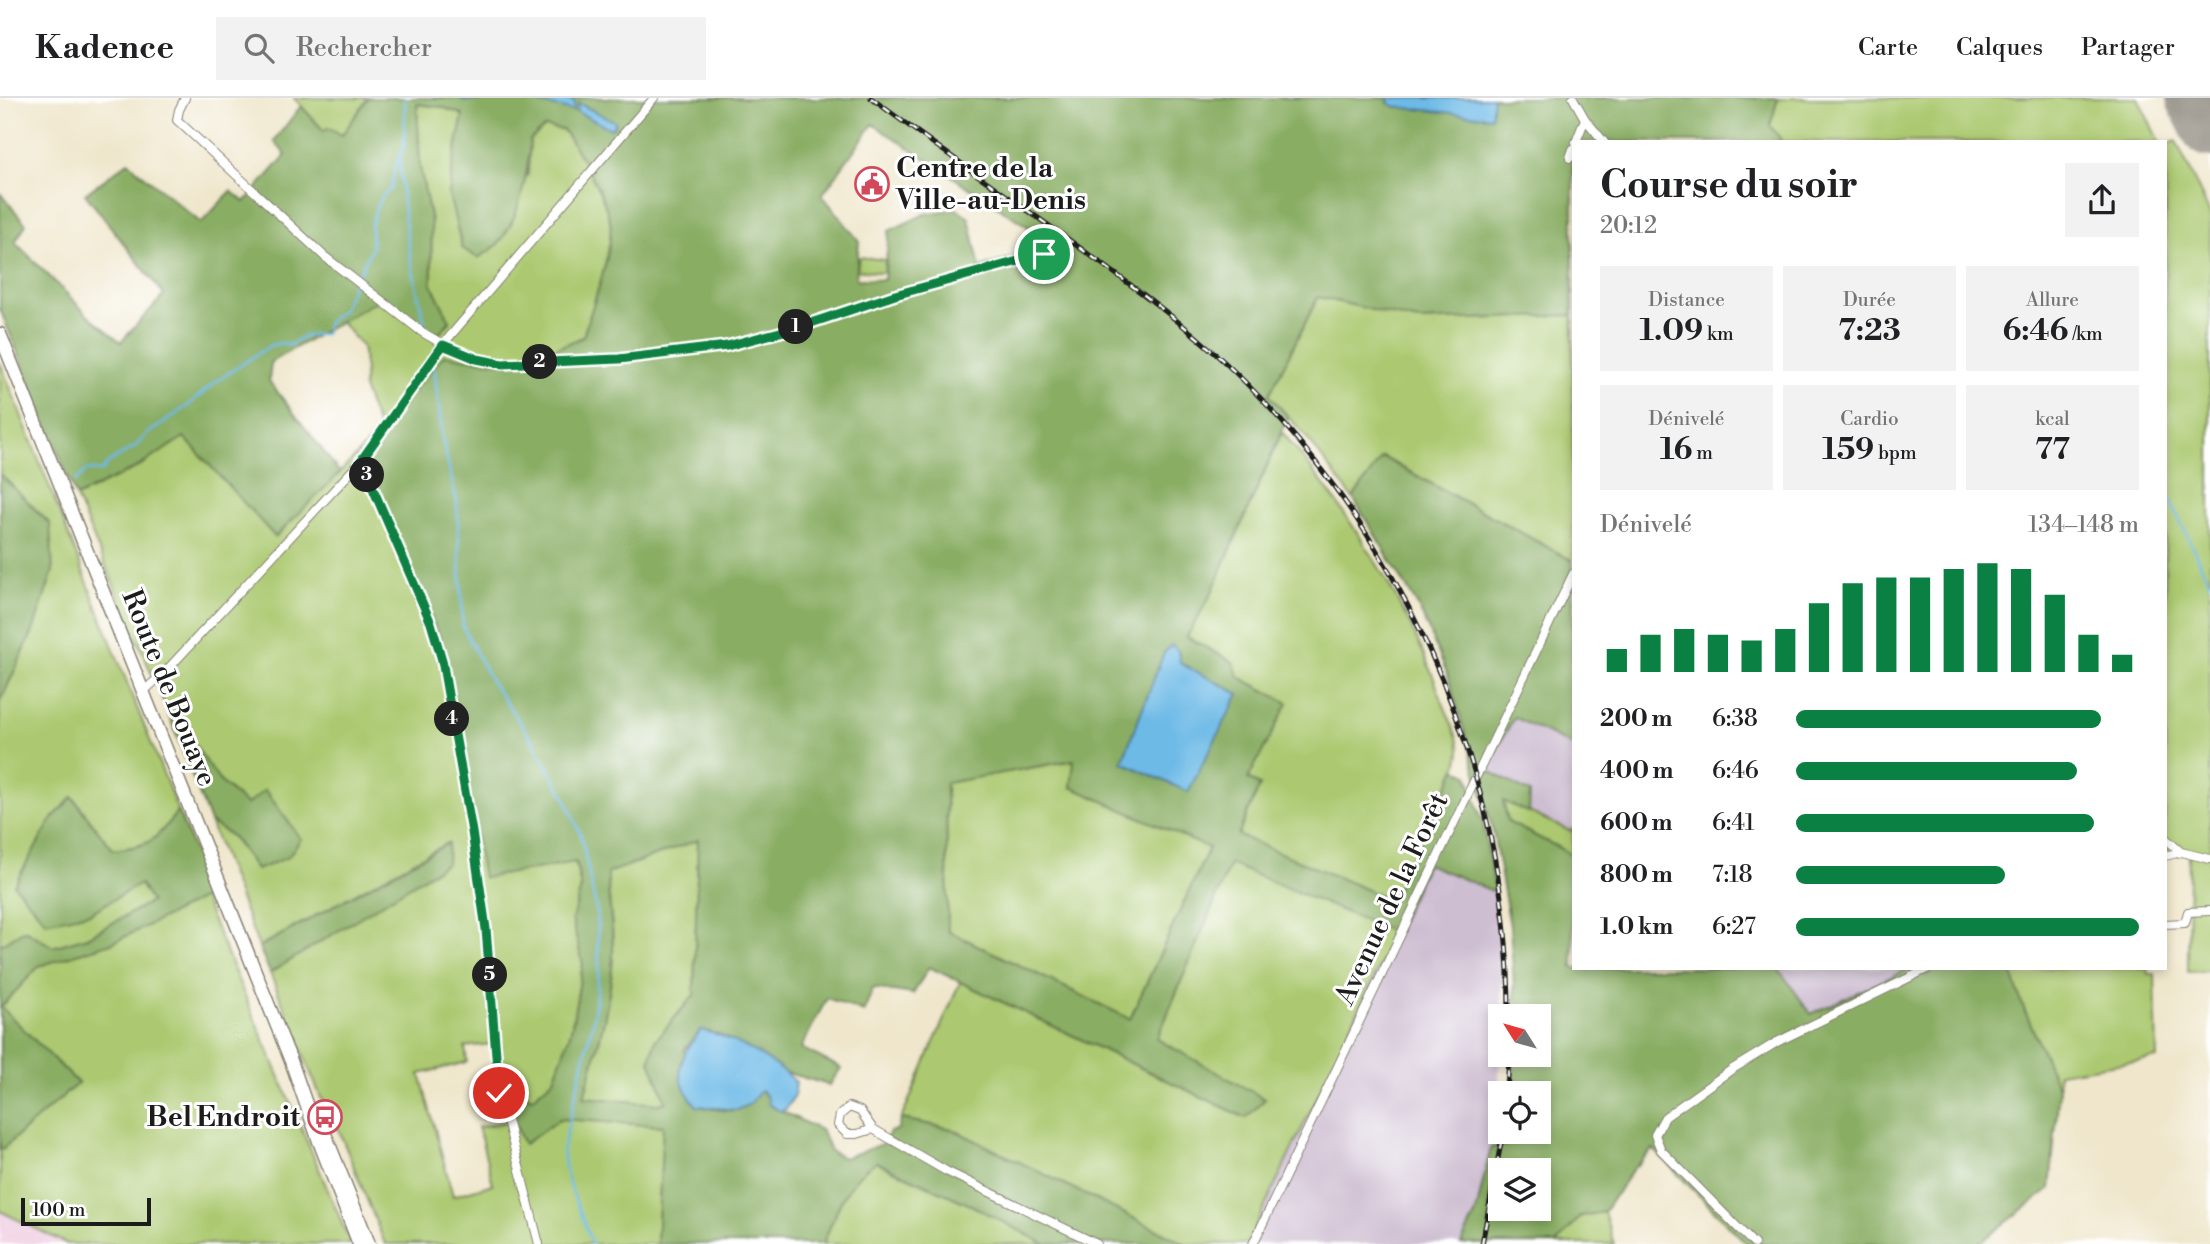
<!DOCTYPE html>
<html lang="fr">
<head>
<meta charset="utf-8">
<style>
	:root { --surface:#fff; --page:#f2f2f2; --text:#202124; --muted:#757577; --line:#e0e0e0; --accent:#0b8043 }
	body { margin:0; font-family:"Libre Bodoni",serif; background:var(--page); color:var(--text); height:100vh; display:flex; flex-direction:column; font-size:26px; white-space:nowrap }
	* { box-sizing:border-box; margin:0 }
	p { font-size:23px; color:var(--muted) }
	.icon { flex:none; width:38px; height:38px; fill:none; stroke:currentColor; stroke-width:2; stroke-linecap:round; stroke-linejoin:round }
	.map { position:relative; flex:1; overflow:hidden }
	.sheet { position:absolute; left:1572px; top:42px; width:595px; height:830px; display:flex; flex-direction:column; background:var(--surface); border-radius:0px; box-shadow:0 4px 10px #0003 }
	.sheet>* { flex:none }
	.needle { width:46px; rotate:307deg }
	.tools { position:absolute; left:1488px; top:906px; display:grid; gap:14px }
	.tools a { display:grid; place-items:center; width:63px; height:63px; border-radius:0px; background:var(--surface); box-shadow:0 4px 10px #0003; font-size:35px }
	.scale { position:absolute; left:21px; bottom:18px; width:130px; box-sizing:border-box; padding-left:7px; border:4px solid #1c1c1c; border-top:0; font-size:19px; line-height:24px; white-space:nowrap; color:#1c1c1c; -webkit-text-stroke:5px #fff; paint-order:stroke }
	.pin { position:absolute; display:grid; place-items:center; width:60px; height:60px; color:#fff; margin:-30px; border:4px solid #fff; border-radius:50%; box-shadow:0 2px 7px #0007 }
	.km { position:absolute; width:35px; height:35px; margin:-18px; border-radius:50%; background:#222; color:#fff; font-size:19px; line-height:35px; text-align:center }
	.round { display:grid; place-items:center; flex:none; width:74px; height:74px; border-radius:0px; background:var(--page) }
	.head { display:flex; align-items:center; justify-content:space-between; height:119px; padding:0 28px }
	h1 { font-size:38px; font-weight:700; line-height:52px }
	.stats { display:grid; grid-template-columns:repeat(3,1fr); gap:10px; height:119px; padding:7px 28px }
	.stats div { display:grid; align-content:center; border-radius:0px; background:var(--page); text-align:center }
	.stats b { font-size:30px; font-weight:700 }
	.stats small { font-size:19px; font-weight:400 }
	.stats p { font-size:19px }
	.chart { height:196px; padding:14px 28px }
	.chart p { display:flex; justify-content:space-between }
	.chart svg { width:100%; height:126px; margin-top:7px; stroke:var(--accent); stroke-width:6 }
	ul { padding:0 28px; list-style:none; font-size:23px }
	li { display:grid; grid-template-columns:112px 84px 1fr; align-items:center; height:52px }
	li i { height:18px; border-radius:9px; background:var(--accent) }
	header { display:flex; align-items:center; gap:42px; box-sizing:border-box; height:98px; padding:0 35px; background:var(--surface); border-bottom:2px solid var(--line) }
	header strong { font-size:33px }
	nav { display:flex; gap:38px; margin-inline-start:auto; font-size:24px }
	.search { width:490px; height:63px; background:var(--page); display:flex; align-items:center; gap:18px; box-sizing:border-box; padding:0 24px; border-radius:0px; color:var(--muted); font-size:26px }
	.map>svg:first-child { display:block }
	.built { fill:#f1d0e3 }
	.industrial { fill:#cebed1 }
	.green { fill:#acc971; stroke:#647246; stroke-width:2 }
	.forest { fill:#89ad63; stroke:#526440; stroke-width:2; fill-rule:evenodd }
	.water { fill:#6dbae7; stroke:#446b82; stroke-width:2 }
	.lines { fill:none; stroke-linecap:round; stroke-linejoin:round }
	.stream { stroke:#6dbae7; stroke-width:2.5 }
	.runway { stroke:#868174; stroke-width:58 }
	.minor-casing { stroke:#868174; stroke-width:10 }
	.secondary-casing { stroke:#868174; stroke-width:15 }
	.minor { stroke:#fff; stroke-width:8 }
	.secondary { stroke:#fff; stroke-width:12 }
	.rail-casing { stroke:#1c1c1c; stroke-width:5 }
	.rail { stroke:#fff; stroke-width:2.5; stroke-dasharray:8; stroke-linecap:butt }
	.route-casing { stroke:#fff; stroke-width:14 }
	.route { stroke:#0b8043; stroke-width:9 }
	.labels { text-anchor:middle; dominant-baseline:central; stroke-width:6; stroke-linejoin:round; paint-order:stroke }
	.poi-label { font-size:28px; font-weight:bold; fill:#1c1c1c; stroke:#fff; text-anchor:start }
	.street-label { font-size:28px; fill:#1c1c1c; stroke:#fff }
</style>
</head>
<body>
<header>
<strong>Kadence</strong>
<div class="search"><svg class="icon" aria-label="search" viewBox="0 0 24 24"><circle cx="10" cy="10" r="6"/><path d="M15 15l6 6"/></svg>Rechercher</div>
<nav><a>Carte</a><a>Calques</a><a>Partager</a></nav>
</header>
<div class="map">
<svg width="2210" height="1146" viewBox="0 0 2210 1146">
	<rect width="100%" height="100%" fill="#fff"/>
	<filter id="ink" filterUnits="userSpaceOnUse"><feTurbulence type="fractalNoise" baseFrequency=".0143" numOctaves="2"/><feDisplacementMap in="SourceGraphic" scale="14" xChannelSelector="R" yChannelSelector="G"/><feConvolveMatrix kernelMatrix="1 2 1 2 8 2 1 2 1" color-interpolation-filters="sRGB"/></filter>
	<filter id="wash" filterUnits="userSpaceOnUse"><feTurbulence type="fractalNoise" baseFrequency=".00686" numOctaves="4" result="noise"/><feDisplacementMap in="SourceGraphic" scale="28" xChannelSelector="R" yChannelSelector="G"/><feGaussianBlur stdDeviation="1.57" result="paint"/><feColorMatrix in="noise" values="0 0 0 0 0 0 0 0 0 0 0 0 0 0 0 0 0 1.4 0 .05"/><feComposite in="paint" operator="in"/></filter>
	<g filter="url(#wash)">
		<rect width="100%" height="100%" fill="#efe6cb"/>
		<path class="built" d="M0,1113L67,1146H0Z"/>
		<path class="industrial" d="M1514,619L1573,648V731L1570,733L1529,715L1530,695L1486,671Z
			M1427,766L1495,794L1502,883L1498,1015L1476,1115L1461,1146H1247Z
			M1778,870H1910L1811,916Z"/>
		<path class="green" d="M294,0H368L342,37L324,33Z
			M1778,0H2138L2159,44H1780L1781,41L1770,28Z
			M417,6L442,9L463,17L453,65L528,77L530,42L545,29L563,32C578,52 605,99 610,123C615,150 591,211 583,239L524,264L379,331L363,290L365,271L362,248L340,223L383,199L436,239L450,224L432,187L431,123L420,70Z
			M2176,43L2210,116V873L2188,874L2189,751L2165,752V47Z
			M859,159L885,162L884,175L857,172Z
			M1318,199L1418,223L1573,217V463L1383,359L1353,400L1303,335L1269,297Z
			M0,264L178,713C153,744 153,747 113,752L73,699L52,721L90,815L140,786L152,804L87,839L53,849L25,832L0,847V604L33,533L50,426L0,376Z
			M1282,334C1350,415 1408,505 1443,605C1448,617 1461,644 1460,655C1459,661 1457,666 1456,671L1391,802L1238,737L1260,688L1248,682L1239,579L1186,539L1211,496Z
			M184,338L275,439L359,355L442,544L483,779L575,763L581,790L572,822L583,866L571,933L554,981L532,1000L503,986L500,945L465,949L467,964L420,976L453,1098L493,1086L478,1029L513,1022L524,1046L560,1021L663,1028L657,1146H385L329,1008L321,1000L270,875L447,765V745L259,849L210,724L231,738L257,772L264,693L247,707L219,683L162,600L76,399L138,369Z
			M1075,662L1071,689L1209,750L1130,921L948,833L946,685Z
			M1503,702L1570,733L1573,731V757L1508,724Z
			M698,741L694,897L655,943L650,963L667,1003L659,1007L584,999C597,952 611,905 613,855C614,829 607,801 608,774Z
			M1230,766L1395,835L1247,1146H1186L952,1031L901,1021L960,884L1246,1020L1264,1001L1157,941Z
			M203,800L351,1146H67L0,1113V1053L78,985L0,909L39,868L114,844Z
			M2010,870H2148L2149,876H2155L2157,960L2058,975L2059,992L2022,906Z
			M875,1064L973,1108L1045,1146H823C837,1113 844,1084 875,1064Z
			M1604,1114L1614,1146H1556L1581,1118Z"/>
		<path class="forest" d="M368,0H459L466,3L520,0H1389L1388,5L1490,19L1493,0H1778L1770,28L1781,41L1780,44H1573V217L1418,223L1318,199L1269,297L1288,319L1211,496L1187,539L1233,564L1239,579L1288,605L1248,681L1260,687L1238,737L1391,802L1456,671L1468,677L1483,726L1495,794L1427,766L1395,835L1230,766L1157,941L1265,1001L1246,1020L929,869L913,896L873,890L864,914L827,900L801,950L841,970L829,987L784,974L757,955L720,937L701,932L684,952L697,1008C728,1013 740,1019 761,992L767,999L770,1007L822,1033L830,1053L844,1060L883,1046L890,1034L898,1031L901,1021L952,1031L1186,1146H1045L973,1108L876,1064C845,1083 836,1114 823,1146H657L663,1028L560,1021L524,1046L513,1022L503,986L532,1000L554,981L571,933L583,866L572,822L581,790L576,764L483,780L442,544L359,355L444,257L485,263L524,264L583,239C591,211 615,150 610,123C605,99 578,52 563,32L545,29L530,42C528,76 520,121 497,147C492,152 484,156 478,160L462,150L449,97L453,65L463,17L442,9L417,6L420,70L431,123L432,187L450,223L436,239L383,199L271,264L269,283L340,375L275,439L184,339L138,369L76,399L0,211V95L26,126L15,144L87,216L121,244L164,197L85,96L128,64L201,125L231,93L245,104L286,57L274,43L301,8L324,33L328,29L342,37ZM873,26L1054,146L980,170L969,120L957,111L925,116L889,133L884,182L856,181L859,143L822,97ZM1178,553L1180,565L1122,664L1164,555ZM1074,662L1071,689L1209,750L1130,921L948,833L946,685ZM698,742L694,897L655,943L650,963L666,1004L659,1006L584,999C597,951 611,905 613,856C614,829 607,802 608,775Z
			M1382,359L1573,463V648L1514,619L1486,671L1530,695L1529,715L1503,703L1508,724L1573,757V870H1778L1811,916L1910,870H1919L1926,876L1937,870H2010L2022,906L2059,992L2050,1091L1978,1146H1747L1653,1051L1633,1071L1604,1114L1581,1118L1556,1146H1461L1476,1115L1491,1049L1506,1047L1508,1034H1538V996H1511L1514,957H1538V919H1516L1510,828L1493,733L1448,577L1419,510L1353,400ZM1500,1073H1538V1111H1500Z
			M0,376L50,426L53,473L33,533L0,604Z
			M162,600L219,682L246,707L265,692L301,741L288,759L257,772L232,738L210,724Z
			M72,699L113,752C153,748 153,744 178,713L212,796L114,844L39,868L1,909L78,985L0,1053V847L25,832L53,849L87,839L151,804L140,786L90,815L46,824L14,787L52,721Z
			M448,745L447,765L270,875L259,849Z"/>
		<path class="water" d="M459,0H562L574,3V13L519,1L466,3Z
			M1389,0H1493L1491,19L1396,9L1388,5Z
			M578,5L612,22L616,25L611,31L577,14Z
			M1172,547L1178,553L1180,565L1239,596L1188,694L1122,664L1164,555Z
			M701,932C736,941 769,960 796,984L794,998L786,1011L780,1013L769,1007L767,999L761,992L750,1006L737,1012L697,1008C671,980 678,960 701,932Z"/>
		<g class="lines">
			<path class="stream" d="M400,59C402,116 410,170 425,225
				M357,180L372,149L371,128L376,110L383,97L391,91L395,70L404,48L405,0
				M434,269L443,344L457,404L463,529L492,585L533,643L565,699L581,738L597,814L599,871L594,919L562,1054L569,1085L592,1146
				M75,384L87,372L102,373L107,366L136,348L147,336L189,307L214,285L271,247L282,245L290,247L304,238L325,236L328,224L342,213L354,185
				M2165,391L2210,486"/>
			<path class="runway" d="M2195,0L2210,30"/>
		</g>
	</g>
	<g filter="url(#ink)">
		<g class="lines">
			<g class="minor-casing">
				<path id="minor" d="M185,0L179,12L177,22L324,158L422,234L458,255L477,261L502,266L619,261L727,248L798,229L895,197L1044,156
					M1573,0L1585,21L1604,44
					M1576,44L1585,21
					M1570,60L1573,51
					M360,364L368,379L438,544L472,734L486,831L498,987L539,1146
					M144,593L167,572L360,364L445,244L654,0
					M2165,740L2181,754L2210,761
					M2165,758L2181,754
					M2165,826L2185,825L2188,814L2210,813
					M873,1031L857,1036H847L838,1027L840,1017L849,1009L860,1013L873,1031L946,1073L1097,1146
					M1253,1146L1573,476
					M1754,1146L1661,1052L1655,1037L1665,1019L1731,972L1777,944L1929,870"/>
			</g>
			<g class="secondary-casing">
				<path id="secondary" d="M0,236L291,963L319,1043L359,1146
					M325,1036L369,1146"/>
			</g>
			<use href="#minor" class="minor"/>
			<use href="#secondary" class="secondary"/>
			<g class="rail-casing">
				<path id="rail" d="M871,0C942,53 1015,103 1087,155C1128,185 1170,215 1208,249C1396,417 1510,666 1509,919
					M1507,996L1509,957
					M1482,1146L1503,1034"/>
			</g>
			<use href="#rail" class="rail"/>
		</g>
	</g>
	<g class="lines" filter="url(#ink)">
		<g class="route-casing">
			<path id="route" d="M499,995L486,831L472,734L442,562L431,525L368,379L360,364L443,247L477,261L502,266L619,261L727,248L799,229L895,197L1044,156"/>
		</g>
		<use href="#route" class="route"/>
	</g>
	<defs>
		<g id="civic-ring" transform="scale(1.75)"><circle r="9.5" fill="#fff" stroke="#d1495b" stroke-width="1.5"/><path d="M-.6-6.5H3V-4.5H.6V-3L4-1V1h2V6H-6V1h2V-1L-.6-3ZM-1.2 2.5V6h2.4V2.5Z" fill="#d1495b"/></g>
		<g id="bus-ring" transform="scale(1.75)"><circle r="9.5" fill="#fff" stroke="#d1495b" stroke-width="1.5"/><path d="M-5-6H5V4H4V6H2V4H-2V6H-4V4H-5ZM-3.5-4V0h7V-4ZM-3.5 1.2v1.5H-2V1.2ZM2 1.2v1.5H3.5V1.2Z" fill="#d1495b"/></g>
	</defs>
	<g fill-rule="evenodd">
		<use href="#civic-ring" x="872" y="86"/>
		<use href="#bus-ring" x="325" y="1019"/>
	</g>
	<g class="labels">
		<g class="poi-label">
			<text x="896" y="70">Centre de la<tspan x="896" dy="32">Ville-au-Denis</tspan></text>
			<text x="300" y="1019" text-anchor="end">Bel Endroit</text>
		</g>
		<g class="street-label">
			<text transform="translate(169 590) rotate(68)">Route de Bouaye</text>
			<text transform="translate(1392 801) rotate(-65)">Avenue de la Forêt</text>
		</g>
	</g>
</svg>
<div class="tools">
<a><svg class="needle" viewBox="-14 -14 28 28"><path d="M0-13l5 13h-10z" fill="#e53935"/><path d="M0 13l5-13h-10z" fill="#757577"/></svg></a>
<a><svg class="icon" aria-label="locate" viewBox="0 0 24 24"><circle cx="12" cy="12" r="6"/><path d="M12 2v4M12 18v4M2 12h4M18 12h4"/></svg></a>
<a><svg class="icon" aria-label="layers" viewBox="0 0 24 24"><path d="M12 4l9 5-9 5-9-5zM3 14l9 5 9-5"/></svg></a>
</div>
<div class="scale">100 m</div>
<div class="pin" style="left:1044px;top:156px;background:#1e9e55"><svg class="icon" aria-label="arrive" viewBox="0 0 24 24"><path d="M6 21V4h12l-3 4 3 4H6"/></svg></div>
<div class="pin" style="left:499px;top:995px;background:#d93025"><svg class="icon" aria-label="check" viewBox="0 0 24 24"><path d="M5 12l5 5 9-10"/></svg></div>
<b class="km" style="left:796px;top:229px">1</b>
<b class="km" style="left:540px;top:264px">2</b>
<b class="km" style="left:367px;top:377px">3</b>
<b class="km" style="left:452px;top:621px">4</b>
<b class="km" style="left:490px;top:877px">5</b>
<section class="sheet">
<div class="head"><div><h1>Course du soir</h1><p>20:12</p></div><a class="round"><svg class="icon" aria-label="share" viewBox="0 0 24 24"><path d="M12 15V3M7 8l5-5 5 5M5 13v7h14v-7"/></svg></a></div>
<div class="stats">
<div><p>Distance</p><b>1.09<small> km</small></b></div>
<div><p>Durée</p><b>7:23</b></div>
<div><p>Allure</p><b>6:46<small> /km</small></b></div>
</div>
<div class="stats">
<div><p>Dénivelé</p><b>16<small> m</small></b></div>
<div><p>Cardio</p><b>159<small> bpm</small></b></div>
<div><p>kcal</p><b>77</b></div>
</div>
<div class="chart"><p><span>Dénivelé</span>134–148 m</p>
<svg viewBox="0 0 160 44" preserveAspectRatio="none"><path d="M5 44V36M15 44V31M25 44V29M35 44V31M45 44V33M55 44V29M65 44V20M75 44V13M85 44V11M95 44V11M105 44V8M115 44V6M125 44V8M135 44V17M145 44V31M155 44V38"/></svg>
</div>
<ul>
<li><b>200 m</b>6:38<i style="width:89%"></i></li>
<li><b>400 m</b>6:46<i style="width:82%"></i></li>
<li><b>600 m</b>6:41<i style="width:87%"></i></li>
<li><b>800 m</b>7:18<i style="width:61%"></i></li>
<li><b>1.0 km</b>6:27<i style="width:100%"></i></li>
</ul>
</section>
</div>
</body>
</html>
